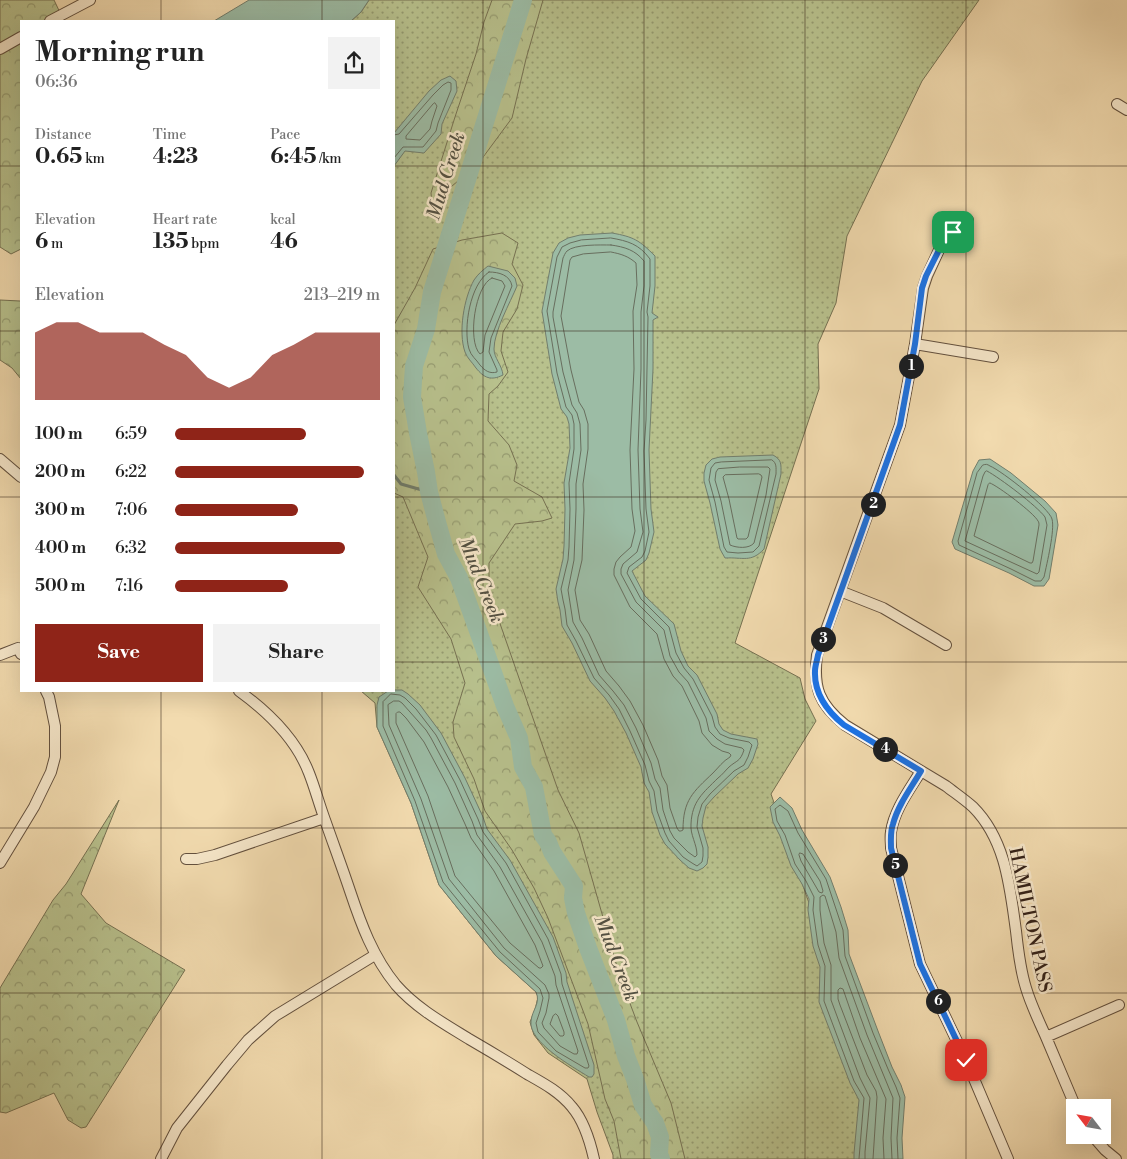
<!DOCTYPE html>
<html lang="en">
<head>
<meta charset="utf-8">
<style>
	:root { --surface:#fff; --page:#f2f2f2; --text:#222; --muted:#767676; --accent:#8f2418 }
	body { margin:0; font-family:"Libre Bodoni",serif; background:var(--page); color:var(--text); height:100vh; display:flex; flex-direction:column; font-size:19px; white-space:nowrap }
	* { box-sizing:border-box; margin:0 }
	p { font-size:16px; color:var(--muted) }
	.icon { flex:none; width:28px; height:28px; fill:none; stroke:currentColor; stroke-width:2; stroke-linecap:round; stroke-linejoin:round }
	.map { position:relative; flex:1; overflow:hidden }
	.side { position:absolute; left:20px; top:20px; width:375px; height:672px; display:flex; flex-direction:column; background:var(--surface); border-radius:0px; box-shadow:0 5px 20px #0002 }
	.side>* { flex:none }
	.needle { width:32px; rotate:301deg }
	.fabs { position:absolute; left:1066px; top:1099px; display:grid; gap:10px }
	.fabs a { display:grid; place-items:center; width:45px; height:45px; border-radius:0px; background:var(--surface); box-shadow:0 5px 20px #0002; font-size:25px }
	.pin { position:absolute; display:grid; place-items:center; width:42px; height:42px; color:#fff; margin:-21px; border-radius:10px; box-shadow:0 2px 8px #0006 }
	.km { position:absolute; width:25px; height:25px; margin:-12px; border-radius:50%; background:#222; color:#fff; font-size:14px; line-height:25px; text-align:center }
	.round { display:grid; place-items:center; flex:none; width:52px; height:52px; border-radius:0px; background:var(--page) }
	.head { display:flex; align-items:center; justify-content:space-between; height:85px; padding:0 15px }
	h1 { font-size:28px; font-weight:800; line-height:38px }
	.metrics { display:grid; grid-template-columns:repeat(3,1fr); gap:8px; height:85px; padding:5px 15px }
	.metrics div { display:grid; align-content:center }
	.metrics b { font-size:21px; font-weight:800 }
	.metrics small { font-size:14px; font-weight:400 }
	.metrics p { font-size:14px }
	.chart { height:140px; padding:10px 15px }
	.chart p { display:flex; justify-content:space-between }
	.chart svg { width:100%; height:90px; margin-top:5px; fill:var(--accent); opacity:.7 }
	.action { display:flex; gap:10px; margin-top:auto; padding:10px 15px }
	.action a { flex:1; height:58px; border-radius:0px; background:var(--accent); color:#fff; font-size:20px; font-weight:800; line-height:58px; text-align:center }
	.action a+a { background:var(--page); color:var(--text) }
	ul { padding:0 15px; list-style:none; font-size:16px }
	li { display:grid; grid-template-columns:80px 60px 1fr; align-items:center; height:38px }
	li i { height:12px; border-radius:6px; background:var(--accent) }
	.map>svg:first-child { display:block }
	.grass { fill:url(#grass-dots); stroke:#767152 }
	.forest { fill:url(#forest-crowns); stroke:#767152 }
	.water { fill:#9cbca5; stroke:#727e6d }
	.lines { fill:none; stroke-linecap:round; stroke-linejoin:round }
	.shore { stroke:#686e5e; stroke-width:1 }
	.stream { stroke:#727e6d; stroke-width:3 }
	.river { stroke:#9cbca5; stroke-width:18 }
	.minor-casing { stroke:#63503e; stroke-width:12 }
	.minor { stroke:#f7e8cb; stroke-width:10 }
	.route-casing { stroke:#fff; stroke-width:10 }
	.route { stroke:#1a73e8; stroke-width:6 }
	.grid { fill:none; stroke:#332118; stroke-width:1; stroke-opacity:0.55 }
	.labels { text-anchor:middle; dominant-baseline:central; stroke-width:5; stroke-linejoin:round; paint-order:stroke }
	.street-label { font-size:18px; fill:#332118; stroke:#f7e8cb }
	.water-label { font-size:19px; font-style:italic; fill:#525042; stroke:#f7e8cb }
</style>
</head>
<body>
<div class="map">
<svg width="1127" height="1159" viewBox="0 0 1127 1159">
	<defs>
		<pattern id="grass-dots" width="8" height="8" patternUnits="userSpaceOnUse" patternTransform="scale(1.25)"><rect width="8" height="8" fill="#b8c18d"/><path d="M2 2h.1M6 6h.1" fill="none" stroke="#969c72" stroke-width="1.8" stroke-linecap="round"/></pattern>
		<pattern id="forest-crowns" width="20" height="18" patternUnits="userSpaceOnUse" patternTransform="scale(1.25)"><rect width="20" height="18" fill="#b8c18d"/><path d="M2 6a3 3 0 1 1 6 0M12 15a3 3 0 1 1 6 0" fill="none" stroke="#969c72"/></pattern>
	</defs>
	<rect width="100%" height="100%" fill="#f2dbaf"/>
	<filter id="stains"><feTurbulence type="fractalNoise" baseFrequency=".004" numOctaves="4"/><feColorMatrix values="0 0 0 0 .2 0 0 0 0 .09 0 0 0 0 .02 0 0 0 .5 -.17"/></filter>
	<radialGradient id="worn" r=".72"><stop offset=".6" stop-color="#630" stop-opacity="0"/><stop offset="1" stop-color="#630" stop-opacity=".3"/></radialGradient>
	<path class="grass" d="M369,0H979L922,81L847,236L836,303L818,344L819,389L735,643L800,678L805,699L816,721L771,794L884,1118L881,1159H613V1155L597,1112L587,1079L548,1053L534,1035L530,1022L535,1010L538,997L536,992L496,956L439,885L411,803L377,727L375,703L361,691H394V21H351L361,12Z"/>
	<path class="forest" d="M0,0H54L64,21H21V249L11,254L0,247Z
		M492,0H543L526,59L512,118L478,164L432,203L431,193L455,117L476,54L484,22Z
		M502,233L518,243L512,264L523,285L517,309L503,332L501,351L508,372L498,386L489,394L488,421L509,445L517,465L514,481L542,497L552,518L542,521L515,524L489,563V592L558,790L579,833L620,977L637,1022L671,1103L685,1159H621L614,1121L605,1099L588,1024L548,918L534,888L512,850L485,811L474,779L454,737L453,722L465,683L451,639L418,587L428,557L403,497L394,493V325L415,288L433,249L462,240Z
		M0,300L20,301L21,300V379L12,368L0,360Z
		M119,800L81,894L106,923L185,970L86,1127L81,1128L68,1120L54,1093L6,1113L0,1112V988L53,900L66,884Z"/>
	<path class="water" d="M249,0H369L361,12L351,21H214Z
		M450,76L456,81L457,91L442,124L441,134L424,153L405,151L394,166V133L429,91L441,80Z
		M612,233C634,237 639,240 655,256V286L652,313L658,317L653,320V369L649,450L651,509L654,532L649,553L646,560L632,571L645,596L674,624L681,651L688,666L697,675L717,714L719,724L723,730L731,734L757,739L758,744L753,759L748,768L738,774L714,797L706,806L703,818L702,826L708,847V857L707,864L703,868L697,871L689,868L680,860L665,844L660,835L652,812L649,792L644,783L641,767L626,733L614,711L605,698L590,681L572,643L562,626L560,610L558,602L556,589L563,559L564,546L565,509L564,483L570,448L569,424L567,417L561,409L552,374L542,311L553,253L559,243L568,238L580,235Z
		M488,266L508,271L515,278L517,286C510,303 494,331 494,349C494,358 502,365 503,375C491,381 484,378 476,368C472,362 467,358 465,352C458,332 464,298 474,280C478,274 483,270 488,266Z
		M773,455C782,460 781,464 781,474L764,549C751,563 743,557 725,558L720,549L710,503L704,481V473L706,465L712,459L720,457Z
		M990,459L1011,473L1045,501L1056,513L1058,525L1049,579L1044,586H1034L1009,573L955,549L952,542L973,471L979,460Z
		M394,690H402L408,694L420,705L441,733L465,778L483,817L487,829L510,860L553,937L566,973L567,982L594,1065V1074L592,1077H589C573,1067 528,1042 531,1021C532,1010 541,1003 536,992L496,956L439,885L411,803L377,727V705L379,697L388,691H394Z
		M780,797L792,808L802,830L830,877L841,907L848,930L849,954L878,1031L892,1067L901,1085L905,1097L902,1138L903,1159H854V1153L859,1100L850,1083L819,1002L820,967L813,946L808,910L809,899L802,884L791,866L780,836L773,822L770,807Z"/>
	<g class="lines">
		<path class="shore" d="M435,103L437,106L432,121L430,129L420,140L406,139V136L433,104Z
			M394,135L399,134L433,95L443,85L448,82L451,83V90L438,123L436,131L423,147H403L394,158
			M611,238C628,241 639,244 650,259V286L647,312L648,317L646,420L644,451L646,509L649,532L645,551L642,557L629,567L627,573L641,599L669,627L676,653L684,668L693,679L712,716L715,727L720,734L729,738L749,742L752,745L748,757L744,765L734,771L710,794L702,804L698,817L697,827L703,848V856L702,862L697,866L692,863L683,857L669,841L665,833L657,811L654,791L649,781L645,765L630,731L619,709L609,695L594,678L576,641L567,625L565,609L563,600L561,589L568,560L569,547L570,509L569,483L574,449V424L572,415L566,407L557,373L547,311L557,257L562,247L570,243L581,240Z
			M611,245C625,247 635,250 644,261V286L641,312V369L638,450L640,509L643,532L637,552L623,564L621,569V574L636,602L664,630L670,656L679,672L688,682L706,718L709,731L717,739L725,744L742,748L744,750C740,762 737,760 729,767C725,771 722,775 718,778C703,793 692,801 691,824C690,835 697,844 697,855L695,857L688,852L674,838L670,831L663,810L660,788L655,779L651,763L636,728L624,705L613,691L599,675L582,638L573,622L568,590L574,560L576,509V484L581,450L580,424L577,413L572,405L563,372L553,317V312L563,258C564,256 565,253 567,251C575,244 600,245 611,245Z
			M611,252C621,254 628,256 636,263L637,285L633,311L634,369L630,450L632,509L635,531L631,547L620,557L616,562L614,569V575L630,607L657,634L664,659L673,676L682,686L699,721L702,733L712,745L722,751L729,753L731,755L730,757C723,761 718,768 713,773C693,792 683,800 683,830L681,831H679L677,828L670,808L667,785L662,776L658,760L643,725L630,701L619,686L606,671L589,634L580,620L575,590L582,560L584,510L583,484L588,449V424L584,410L579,402L571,370L561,316L570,260L572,257L583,254Z
			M489,272C499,272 510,275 512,286L491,338L489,352L497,370V372C490,374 485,371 480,365C476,359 471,356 469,349C463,328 470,284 489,272Z
			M492,278L502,281L505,286L485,335L483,352L480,354C467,341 475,285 492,278Z
			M772,460C777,463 776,468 776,474L759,546L753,552L738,553L727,552L724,547L715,502L709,480L711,468L715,463L721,462Z
			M983,465C986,464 987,464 990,466C1002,471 1049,508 1052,519C1055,530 1047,563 1044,577L1041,581H1035L1011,569L959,545L958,541L977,473Z
			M740,467H768L770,469L766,495L754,543C749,549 737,548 730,545L721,501L715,480L716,472L718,469Z
			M987,471C1000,478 1037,506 1045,517C1046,520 1046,522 1047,525L1039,572L1037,574L965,541L983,476L985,472Z
			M759,474L761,475L762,477L748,537L746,539H738L737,538L729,499L723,477L725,475Z
			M990,483C998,486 1034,513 1038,521C1039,522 1039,524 1039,525L1033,561L1032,563H1030L974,536L988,485Z
			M391,694L400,695L405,698L416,709L436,735L460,780L478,819L483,832L506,863L548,939L561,974L562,984L589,1066L588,1068H585L556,1051L538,1032L536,1023L540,1011L543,998L540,989L500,952L443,882L415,801L383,726V702Z
			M394,701H399L402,703L426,730L431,738L455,783L472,821L477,835L500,867L542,942L555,976L556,985L578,1051L577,1054H574L560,1046L544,1028L542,1023L546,1013L549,998V994L545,985L504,948L449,879L421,799L389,725L388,705Z
			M398,712H400L406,718L424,742L448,787L465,824L471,838L494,871L535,945L543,966L541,968H539L510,943L455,876L428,796L396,723V714Z
			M800,853L803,854L820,881L823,891L822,893L819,892L801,861L799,855Z
			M556,1014L558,1016L564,1032V1035L563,1036H560L550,1024L553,1016Z
			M859,1159L864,1098L854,1081L824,1001L825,966L818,945L813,910L814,897L806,881L795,864L785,835L777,821L775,809L780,805L788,811L798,833L826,879L843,930L845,956L873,1033L888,1069L896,1087L900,1098L897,1138L898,1159
			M865,1159V1152L870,1098L860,1078L831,1000V965L824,943L820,910V897L823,895L825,896L836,932L839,958L867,1035L893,1098L891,1138L892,1159
			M873,1159L877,1097L876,1091L867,1075L840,1005L838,999V990L840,988L843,989L860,1038L886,1099L883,1138L884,1159"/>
		<path class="stream" d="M394,475L401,484L429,492"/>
		<path class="river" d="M523,0L432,292L426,329L414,366L412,397L418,433L426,472L429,492L437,522L446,554L459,578L505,706L519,738L523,767L534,787L543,835L548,842L552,852L574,886L573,898L576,913L588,948L616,1020L626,1056L635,1079L643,1105L655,1123L660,1137L659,1154L661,1159"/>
		<g class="minor-casing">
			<path id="minor" d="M50,21L90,0
				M0,49L21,37
				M1117,104L1127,110
				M968,220L953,232L939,250L927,276L923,288L915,344L900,425L817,655C813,688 819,704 845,725L946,786C955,793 964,799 973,807C1006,840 1010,888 1016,931C1018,950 1020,969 1026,988C1031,1005 1039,1021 1046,1037C1056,1061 1066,1084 1076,1108
				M915,344L993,357
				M0,459L21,477
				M840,591L883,608L946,645
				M0,655L18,648L21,654
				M239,691C268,712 296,739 309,773C315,788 319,804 325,820C333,843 342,867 350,891C361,924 373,957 396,985C416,1008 443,1023 469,1039C488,1050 508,1062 527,1074C543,1083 560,1092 572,1107C584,1121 590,1141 594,1159
				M921,771C910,789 894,810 891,832C890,837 891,842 891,848L920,964L966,1060L1008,1159
				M186,859H197L215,855L324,818
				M0,863L34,807L51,772L55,757V726L49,697L46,691
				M1046,1037L1119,1005
				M1092,1135L1105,1150L1116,1159
				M161,1159L177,1128L227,1065L248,1040L275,1016L375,955"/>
		</g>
		<use href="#minor" class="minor"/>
	</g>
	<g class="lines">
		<g class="route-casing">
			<path id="route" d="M953,232L939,250L926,276L922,288L915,344L900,425L818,655C817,661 815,666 815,671C814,694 828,712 844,725L921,771C911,788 898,805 893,824C890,832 891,840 891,848L920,964L966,1060"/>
		</g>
		<use href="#route" class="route"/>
	</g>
	<path class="grid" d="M161,0V21M322,0V21M483,0V1159M644,0V1159M805,0V1159M966,0V1159M0,166H21M394,166H1127M0,331H21M394,331H1127M0,497H21M394,497H1127M0,662H21M394,662H1127M161,691V1159M322,691V1159M0,828H1127M0,993H1127"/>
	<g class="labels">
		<g class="street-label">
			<text transform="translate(1030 920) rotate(78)">HAMILTON PASS</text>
		</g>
		<g class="water-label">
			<text transform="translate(446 176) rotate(-73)">Mud Creek</text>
			<text transform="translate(481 580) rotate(68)">Mud Creek</text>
			<text transform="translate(616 958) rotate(69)">Mud Creek</text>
		</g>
	</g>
	<rect width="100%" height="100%" filter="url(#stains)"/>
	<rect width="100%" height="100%" fill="url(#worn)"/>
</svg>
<div class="fabs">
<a><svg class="needle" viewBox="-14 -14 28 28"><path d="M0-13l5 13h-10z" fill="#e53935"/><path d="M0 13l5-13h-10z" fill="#767676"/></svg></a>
</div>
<div class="pin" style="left:953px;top:232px;background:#1e9e55"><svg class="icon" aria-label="arrive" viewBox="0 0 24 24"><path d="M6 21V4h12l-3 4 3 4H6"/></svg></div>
<div class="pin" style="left:966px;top:1060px;background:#d93025"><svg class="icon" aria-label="check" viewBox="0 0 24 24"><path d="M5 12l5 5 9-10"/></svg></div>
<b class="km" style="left:911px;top:366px">1</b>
<b class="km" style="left:873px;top:504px">2</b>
<b class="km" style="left:823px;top:639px">3</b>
<b class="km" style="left:885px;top:749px">4</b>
<b class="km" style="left:895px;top:865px">5</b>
<b class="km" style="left:938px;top:1001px">6</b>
<section class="side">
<div class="head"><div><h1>Morning run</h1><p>06:36</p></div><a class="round"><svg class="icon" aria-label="share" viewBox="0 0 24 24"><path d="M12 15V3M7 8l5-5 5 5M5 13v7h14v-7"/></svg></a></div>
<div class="metrics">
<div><p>Distance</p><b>0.65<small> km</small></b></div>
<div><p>Time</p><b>4:23</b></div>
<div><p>Pace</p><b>6:45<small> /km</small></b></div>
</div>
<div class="metrics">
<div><p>Elevation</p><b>6<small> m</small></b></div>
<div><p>Heart rate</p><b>135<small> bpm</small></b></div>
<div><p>kcal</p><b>46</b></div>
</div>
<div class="chart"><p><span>Elevation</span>213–219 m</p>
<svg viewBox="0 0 160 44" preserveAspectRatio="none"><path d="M0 44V11L10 6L20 6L30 11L40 11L50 11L60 17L70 22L80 33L90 38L100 33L110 22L120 17L130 11L140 11L150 11L160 11V44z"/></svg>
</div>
<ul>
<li><b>100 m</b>6:59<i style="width:64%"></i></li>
<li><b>200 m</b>6:22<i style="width:92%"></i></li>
<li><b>300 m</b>7:06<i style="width:60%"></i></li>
<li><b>400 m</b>6:32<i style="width:83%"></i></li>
<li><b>500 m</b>7:16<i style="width:55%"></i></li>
</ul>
<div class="action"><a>Save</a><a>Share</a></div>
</section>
</div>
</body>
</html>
